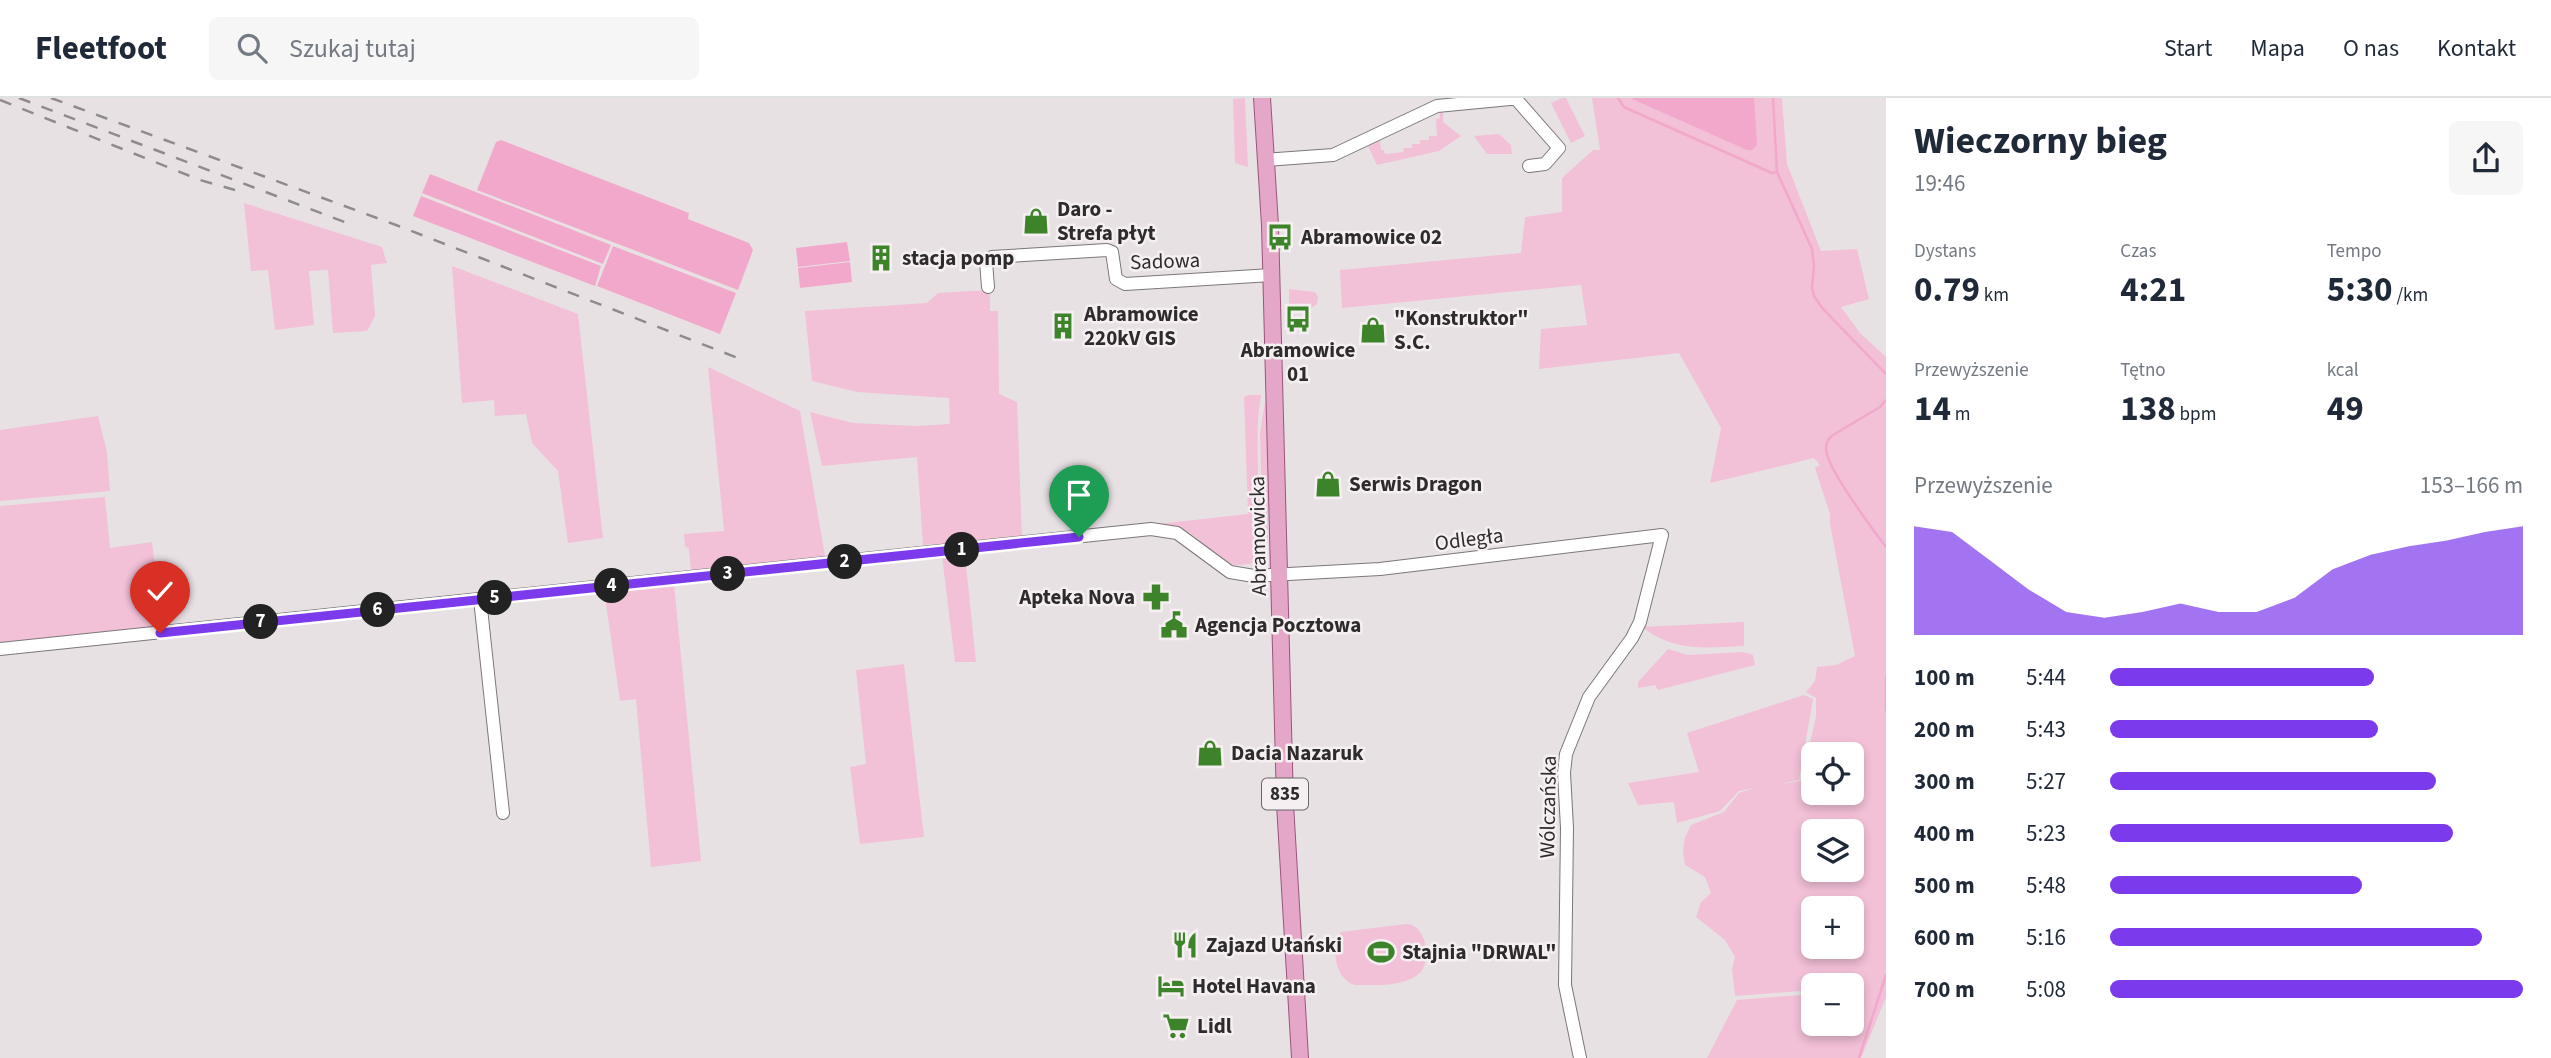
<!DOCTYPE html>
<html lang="pl">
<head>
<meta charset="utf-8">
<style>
	:root { --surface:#fff; --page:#f6f6f7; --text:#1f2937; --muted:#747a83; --line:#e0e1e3; --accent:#7c3aed }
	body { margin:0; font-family:"Source Sans 3",sans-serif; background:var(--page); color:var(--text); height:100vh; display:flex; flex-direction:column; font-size:26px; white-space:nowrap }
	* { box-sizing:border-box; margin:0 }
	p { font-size:23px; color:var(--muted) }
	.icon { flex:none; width:38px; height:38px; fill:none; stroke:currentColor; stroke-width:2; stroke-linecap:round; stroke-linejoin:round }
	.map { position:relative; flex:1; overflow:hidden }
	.drawer { display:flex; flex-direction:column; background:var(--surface); width:665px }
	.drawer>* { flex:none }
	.fabs { position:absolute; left:1801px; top:644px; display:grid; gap:14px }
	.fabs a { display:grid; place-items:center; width:63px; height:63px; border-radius:10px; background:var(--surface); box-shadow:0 4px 10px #0003; font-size:35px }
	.pin { position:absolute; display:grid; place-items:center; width:60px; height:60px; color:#fff; margin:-72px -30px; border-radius:50% 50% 50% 0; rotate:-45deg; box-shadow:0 0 7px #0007 }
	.pin .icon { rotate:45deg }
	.km { position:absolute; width:35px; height:35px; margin:-18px; border-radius:50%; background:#222; color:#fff; font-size:19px; line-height:35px; text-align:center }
	.round { display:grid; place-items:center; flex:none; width:74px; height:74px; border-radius:10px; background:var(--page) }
	.overview { display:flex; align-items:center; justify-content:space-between; height:119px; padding:0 28px }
	h1 { font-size:38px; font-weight:700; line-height:52px }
	.figures { display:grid; grid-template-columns:repeat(3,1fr); gap:10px; height:119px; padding:7px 28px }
	.figures div { display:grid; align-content:center }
	.figures b { font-size:35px; font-weight:700 }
	.figures small { font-size:19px; font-weight:400 }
	.figures p { font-size:19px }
	.chart { height:196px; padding:14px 28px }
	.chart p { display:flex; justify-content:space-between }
	.chart svg { width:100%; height:126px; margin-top:7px; fill:var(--accent); opacity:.7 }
	ul { padding:0 28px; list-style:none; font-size:23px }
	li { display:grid; grid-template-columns:112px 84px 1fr; align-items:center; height:52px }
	li i { height:18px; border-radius:9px; background:var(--accent) }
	header { display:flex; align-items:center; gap:42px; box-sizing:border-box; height:98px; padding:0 35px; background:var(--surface); border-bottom:2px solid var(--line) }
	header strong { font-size:33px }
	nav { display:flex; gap:38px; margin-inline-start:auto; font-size:24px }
	.search { width:490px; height:63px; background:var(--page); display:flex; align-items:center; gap:18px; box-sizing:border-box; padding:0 24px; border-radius:10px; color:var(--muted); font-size:26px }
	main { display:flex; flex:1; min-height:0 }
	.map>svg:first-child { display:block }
	.green { fill:#f2c0d7; fill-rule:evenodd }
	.water { fill:#f2a8cb }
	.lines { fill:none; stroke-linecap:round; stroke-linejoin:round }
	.stream { stroke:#f2a8cb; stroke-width:2.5 }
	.minor-casing { stroke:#7c7779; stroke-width:14 }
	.major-casing { stroke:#9a5579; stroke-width:18 }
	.minor { stroke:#fff; stroke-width:12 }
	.major { stroke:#e5a7c7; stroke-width:16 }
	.rail { stroke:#8f8a8c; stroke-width:2.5; stroke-dasharray:12 12; stroke-linecap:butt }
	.route-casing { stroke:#fff; stroke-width:14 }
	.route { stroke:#7c3aed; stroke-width:9 }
	.labels { text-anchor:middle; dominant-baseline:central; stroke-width:5; stroke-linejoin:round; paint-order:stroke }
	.shield { fill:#f5eff1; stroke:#696667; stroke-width:2 }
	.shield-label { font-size:19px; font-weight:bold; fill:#2d2b2c }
	.poi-label { font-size:21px; font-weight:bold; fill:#2d2b2c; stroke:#f5eff1; text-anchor:start }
	.street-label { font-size:21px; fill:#2d2b2c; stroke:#f5eff1 }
</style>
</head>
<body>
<header>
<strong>Fleetfoot</strong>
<div class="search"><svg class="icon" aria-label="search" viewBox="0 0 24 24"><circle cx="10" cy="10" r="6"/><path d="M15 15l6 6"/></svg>Szukaj tutaj</div>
<nav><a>Start</a><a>Mapa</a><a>O nas</a><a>Kontakt</a></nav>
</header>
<main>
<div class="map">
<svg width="1886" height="960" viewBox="0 0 1886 960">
	<rect width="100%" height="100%" fill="#e8e1e4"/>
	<path class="green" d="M1245,0L1248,69L1235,65L1233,1Z
		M1562,0H1566L1585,38L1571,45L1551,5Z
		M1592,0H1782L1787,66L1821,153L1857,151L1869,201L1841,209L1860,235L1886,259V899L1861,960H1707L1737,902L1813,896V926H1852V892L1859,891L1861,888L1813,887V892L1735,898L1732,871L1735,859L1725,842L1696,819L1701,804L1711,795L1705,779L1685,767L1683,753L1685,739L1691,727L1724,714L1739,695L1754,690L1739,693L1720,713L1677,725L1674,704L1638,707L1628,685L1699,674L1687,635L1804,597L1813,601L1799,682L1775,687L1801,683L1816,619V600L1806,594L1815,583L1817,569L1836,567L1855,558L1830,426V416L1815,370L1820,367L1814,360L1710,385L1721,330L1679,255L1539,271L1541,231L1587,227L1581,187L1342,210L1340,172L1521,155L1525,119L1562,114V80L1593,52H1600ZM1813,656H1852V695H1813ZM1813,733H1852V772H1813ZM1813,810H1852V849H1813Z
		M1443,12V24L1461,38L1439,53L1377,67L1368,48L1380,42L1381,52H1384L1385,56L1404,54L1403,50H1412V46H1420V42H1429V38H1437L1436,21L1440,20V13Z
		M1499,36L1511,47L1512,56H1487L1474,38Z
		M244,105L382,149L387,165L371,167L375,218L367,233L333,235L328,172L309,173L314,227L275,232L268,172L251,173Z
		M452,168L578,216L603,440L568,445L558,373L532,345L526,316L495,318L494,302L462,305Z
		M1289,191L1315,194L1318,199L1317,206L1311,210L1289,212Z
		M990,192V213H998L999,296L1017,304L1022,440L923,447L917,359L822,368L810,314L853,325L916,328L950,326L949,300L857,294L812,283L805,213L927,205L938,195Z
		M708,269L800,313L825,458L691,473L689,451L685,448L684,436L724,433Z
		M1249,297H1261C1251,352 1267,415 1252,465C1220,474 1214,452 1190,435C1181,429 1169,428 1158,426L1248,416L1244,299Z
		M1266,298L1268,302V445H1263L1260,335Z
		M98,318L107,354L110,393L0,403V332Z
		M105,399L110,450L152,444L162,529L0,545V408Z
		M965,457L976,564H955L942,458Z
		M674,486L701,763L651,769L636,601L620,603L604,492Z
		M1744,524V548C1705,550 1675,554 1642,529Z
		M1668,551L1688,557L1743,554L1753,557L1755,567L1658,592L1655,587L1638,590V584Z
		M904,566L924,739L860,746L850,669L866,666L856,572Z
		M1406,826C1427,825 1434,868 1416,878C1399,889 1375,887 1356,887C1335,883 1330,849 1341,834Z"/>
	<path class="water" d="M1630,0H1754L1757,47L1752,52H1747Z
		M501,42L689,115L688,121L749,145L753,152L738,192L477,92L496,44Z
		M430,76L611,147L603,166L422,95Z
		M421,98L601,168L595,188L413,118Z
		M847,144L850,163L798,169L796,150Z
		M613,148L736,195L720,236L597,188Z
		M850,164L852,184L800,190L798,170Z"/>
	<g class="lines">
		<path class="stream" d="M1618,0L1624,9L1635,14L1772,75L1777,74
			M1773,0L1777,74L1812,151L1814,168L1812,190L1814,198L1823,211L1886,276
			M1886,302L1880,309L1833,337C1828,341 1826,344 1826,351C1826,369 1873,432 1886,449
			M1886,579V612
			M1859,960L1886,877"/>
		<g class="minor-casing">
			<path id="minor" d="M1265,62L1333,57L1437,8L1510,1H1516L1559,50L1545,66L1529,68
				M988,189L986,164L992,159L1107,152L1112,154L1116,181L1125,186L1272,177
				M480,501L503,715
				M0,551L1151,431L1177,435L1230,474L1254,478L1380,471L1662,437L1640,524L1632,540L1589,599L1566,656L1564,675L1567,730L1565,887L1580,960"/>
		</g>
		<g class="major-casing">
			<path id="major" d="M1262,0L1270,127L1285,706L1300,960"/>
		</g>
		<use href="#minor" class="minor"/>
		<use href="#major" class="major"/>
		<path class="rail" d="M19,0L355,128
			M51,0L396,127L743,262
			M0,2L200,82L235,92"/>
	</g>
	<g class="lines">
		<g class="route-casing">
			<path id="route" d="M160,535L1079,439"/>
		</g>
		<use href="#route" class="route"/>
	</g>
	<defs>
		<g id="shop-bare" transform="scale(2.1)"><path d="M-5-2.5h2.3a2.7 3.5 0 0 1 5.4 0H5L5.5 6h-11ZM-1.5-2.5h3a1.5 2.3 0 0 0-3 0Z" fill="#3d8329" stroke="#f5eff1" stroke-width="2.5" paint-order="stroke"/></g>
		<g id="bus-bare" transform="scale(2.1)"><path d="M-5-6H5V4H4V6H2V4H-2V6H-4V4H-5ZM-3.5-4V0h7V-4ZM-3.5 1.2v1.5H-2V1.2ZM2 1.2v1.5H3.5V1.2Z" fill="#3d8329" stroke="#f5eff1" stroke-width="2.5" paint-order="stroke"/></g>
		<g id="building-bare" transform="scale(2.1)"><path d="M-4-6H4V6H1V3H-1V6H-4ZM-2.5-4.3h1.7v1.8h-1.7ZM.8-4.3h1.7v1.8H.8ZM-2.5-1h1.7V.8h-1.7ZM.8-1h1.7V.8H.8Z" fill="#3d8329" stroke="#f5eff1" stroke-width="2.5" paint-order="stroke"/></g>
		<g id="pharmacy-bare" transform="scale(2.1)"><path d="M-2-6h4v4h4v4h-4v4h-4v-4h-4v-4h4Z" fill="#3d8329" stroke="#f5eff1" stroke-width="2.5" paint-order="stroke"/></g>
		<g id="civic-bare" transform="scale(2.1)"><path d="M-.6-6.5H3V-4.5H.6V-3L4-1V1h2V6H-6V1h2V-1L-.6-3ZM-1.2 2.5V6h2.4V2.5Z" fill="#3d8329" stroke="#f5eff1" stroke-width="2.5" paint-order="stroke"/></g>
		<g id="restaurant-bare" transform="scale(2.1)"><path d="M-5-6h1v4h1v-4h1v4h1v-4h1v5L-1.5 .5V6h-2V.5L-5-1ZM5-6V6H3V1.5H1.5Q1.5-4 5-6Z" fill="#3d8329" stroke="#f5eff1" stroke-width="2.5" paint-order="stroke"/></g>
		<g id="stadium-bare" transform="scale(2.1)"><path d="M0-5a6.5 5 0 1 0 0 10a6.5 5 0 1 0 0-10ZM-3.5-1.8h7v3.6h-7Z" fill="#3d8329" stroke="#f5eff1" stroke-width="2.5" paint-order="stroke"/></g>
		<g id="hotel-bare" transform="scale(2.1)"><path d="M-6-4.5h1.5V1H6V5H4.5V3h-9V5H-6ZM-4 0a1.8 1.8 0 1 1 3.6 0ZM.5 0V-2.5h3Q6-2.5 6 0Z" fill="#3d8329" stroke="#f5eff1" stroke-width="2.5" paint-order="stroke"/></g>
		<g id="supermarket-bare" transform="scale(2.1)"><path d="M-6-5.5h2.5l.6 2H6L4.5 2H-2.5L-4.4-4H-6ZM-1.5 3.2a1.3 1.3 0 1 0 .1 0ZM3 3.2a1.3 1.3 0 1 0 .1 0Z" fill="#3d8329" stroke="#f5eff1" stroke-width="2.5" paint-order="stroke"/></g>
	</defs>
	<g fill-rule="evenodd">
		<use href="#shop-bare" x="1036" y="123"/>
		<use href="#bus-bare" x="1280" y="139"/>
		<use href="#building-bare" x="881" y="160"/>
		<use href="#bus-bare" x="1298" y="221"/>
		<use href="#building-bare" x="1063" y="228"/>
		<use href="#shop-bare" x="1373" y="232"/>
		<use href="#shop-bare" x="1328" y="386"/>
		<use href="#pharmacy-bare" x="1156" y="499"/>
		<use href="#civic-bare" x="1174" y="527"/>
		<use href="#shop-bare" x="1210" y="655"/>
		<use href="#restaurant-bare" x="1185" y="847"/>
		<use href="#stadium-bare" x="1381" y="854"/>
		<use href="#hotel-bare" x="1171" y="888"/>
		<use href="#supermarket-bare" x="1176" y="928"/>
	</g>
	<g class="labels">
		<rect class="shield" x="1262" y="680.5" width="46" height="31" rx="5"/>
		<g class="shield-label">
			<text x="1285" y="696">835</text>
		</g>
		<g class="poi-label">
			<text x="1057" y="111">Daro -<tspan x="1057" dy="24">Strefa płyt</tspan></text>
			<text x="1301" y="139">Abramowice 02</text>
			<text x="902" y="160">stacja pomp</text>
			<text x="1084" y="216">Abramowice<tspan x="1084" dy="24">220kV GIS</tspan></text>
			<text x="1394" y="220">"Konstruktor"<tspan x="1394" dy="24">S.C.</tspan></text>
			<text x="1298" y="252" text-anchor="middle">Abramowice<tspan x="1298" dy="24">01</tspan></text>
			<text x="1349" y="386">Serwis Dragon</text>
			<text x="1135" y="499" text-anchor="end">Apteka Nova</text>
			<text x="1195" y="527">Agencja Pocztowa</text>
			<text x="1231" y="655">Dacia Nazaruk</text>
			<text x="1206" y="847">Zajazd Ułański</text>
			<text x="1402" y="854">Stajnia "DRWAL"</text>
			<text x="1192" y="888">Hotel Havana</text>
			<text x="1197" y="928">Lidl</text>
		</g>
		<g class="street-label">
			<text transform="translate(1165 163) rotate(-2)">Sadowa</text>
			<text transform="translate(1258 438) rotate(-91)">Abramowicka</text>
			<text transform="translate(1469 441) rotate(-7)">Odległa</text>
			<text transform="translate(1548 709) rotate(-89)">Wólczańska</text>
		</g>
	</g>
</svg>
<div class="fabs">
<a><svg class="icon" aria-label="locate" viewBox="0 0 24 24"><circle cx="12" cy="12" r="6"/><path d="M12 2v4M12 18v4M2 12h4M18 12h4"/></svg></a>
<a><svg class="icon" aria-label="layers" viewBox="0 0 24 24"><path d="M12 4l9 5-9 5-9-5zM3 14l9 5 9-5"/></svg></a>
<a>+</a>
<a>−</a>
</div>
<div class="pin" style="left:1079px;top:439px;background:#1e9e55"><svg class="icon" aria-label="arrive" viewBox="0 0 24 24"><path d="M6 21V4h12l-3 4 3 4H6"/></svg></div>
<div class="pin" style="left:160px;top:535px;background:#d93025"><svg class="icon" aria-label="check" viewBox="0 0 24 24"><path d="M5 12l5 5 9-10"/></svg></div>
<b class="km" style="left:962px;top:452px">1</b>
<b class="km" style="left:845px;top:464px">2</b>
<b class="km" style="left:728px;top:476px">3</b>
<b class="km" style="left:612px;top:488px">4</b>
<b class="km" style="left:495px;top:500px">5</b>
<b class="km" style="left:378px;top:512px">6</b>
<b class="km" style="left:261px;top:524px">7</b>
</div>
<section class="drawer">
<div class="overview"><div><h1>Wieczorny bieg</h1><p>19:46</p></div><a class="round"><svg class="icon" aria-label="share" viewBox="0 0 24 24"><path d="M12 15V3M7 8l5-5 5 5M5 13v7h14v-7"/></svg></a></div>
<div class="figures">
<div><p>Dystans</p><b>0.79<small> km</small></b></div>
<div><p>Czas</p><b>4:21</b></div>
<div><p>Tempo</p><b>5:30<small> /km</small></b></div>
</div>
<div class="figures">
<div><p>Przewyższenie</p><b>14<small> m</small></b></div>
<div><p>Tętno</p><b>138<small> bpm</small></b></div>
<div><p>kcal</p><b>49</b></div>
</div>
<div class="chart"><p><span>Przewyższenie</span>153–166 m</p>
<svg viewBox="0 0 160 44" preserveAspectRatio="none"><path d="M0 44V6L10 8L20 18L30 28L40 36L50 38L60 36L70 33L80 36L90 36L100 31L110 21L120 16L130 13L140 11L150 8L160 6V44z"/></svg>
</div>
<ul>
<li><b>100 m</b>5:44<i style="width:64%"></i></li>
<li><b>200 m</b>5:43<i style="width:65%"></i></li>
<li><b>300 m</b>5:27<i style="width:79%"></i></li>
<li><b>400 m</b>5:23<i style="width:83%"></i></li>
<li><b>500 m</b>5:48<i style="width:61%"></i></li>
<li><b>600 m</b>5:16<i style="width:90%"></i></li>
<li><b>700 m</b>5:08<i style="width:100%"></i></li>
</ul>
</section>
</main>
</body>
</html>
